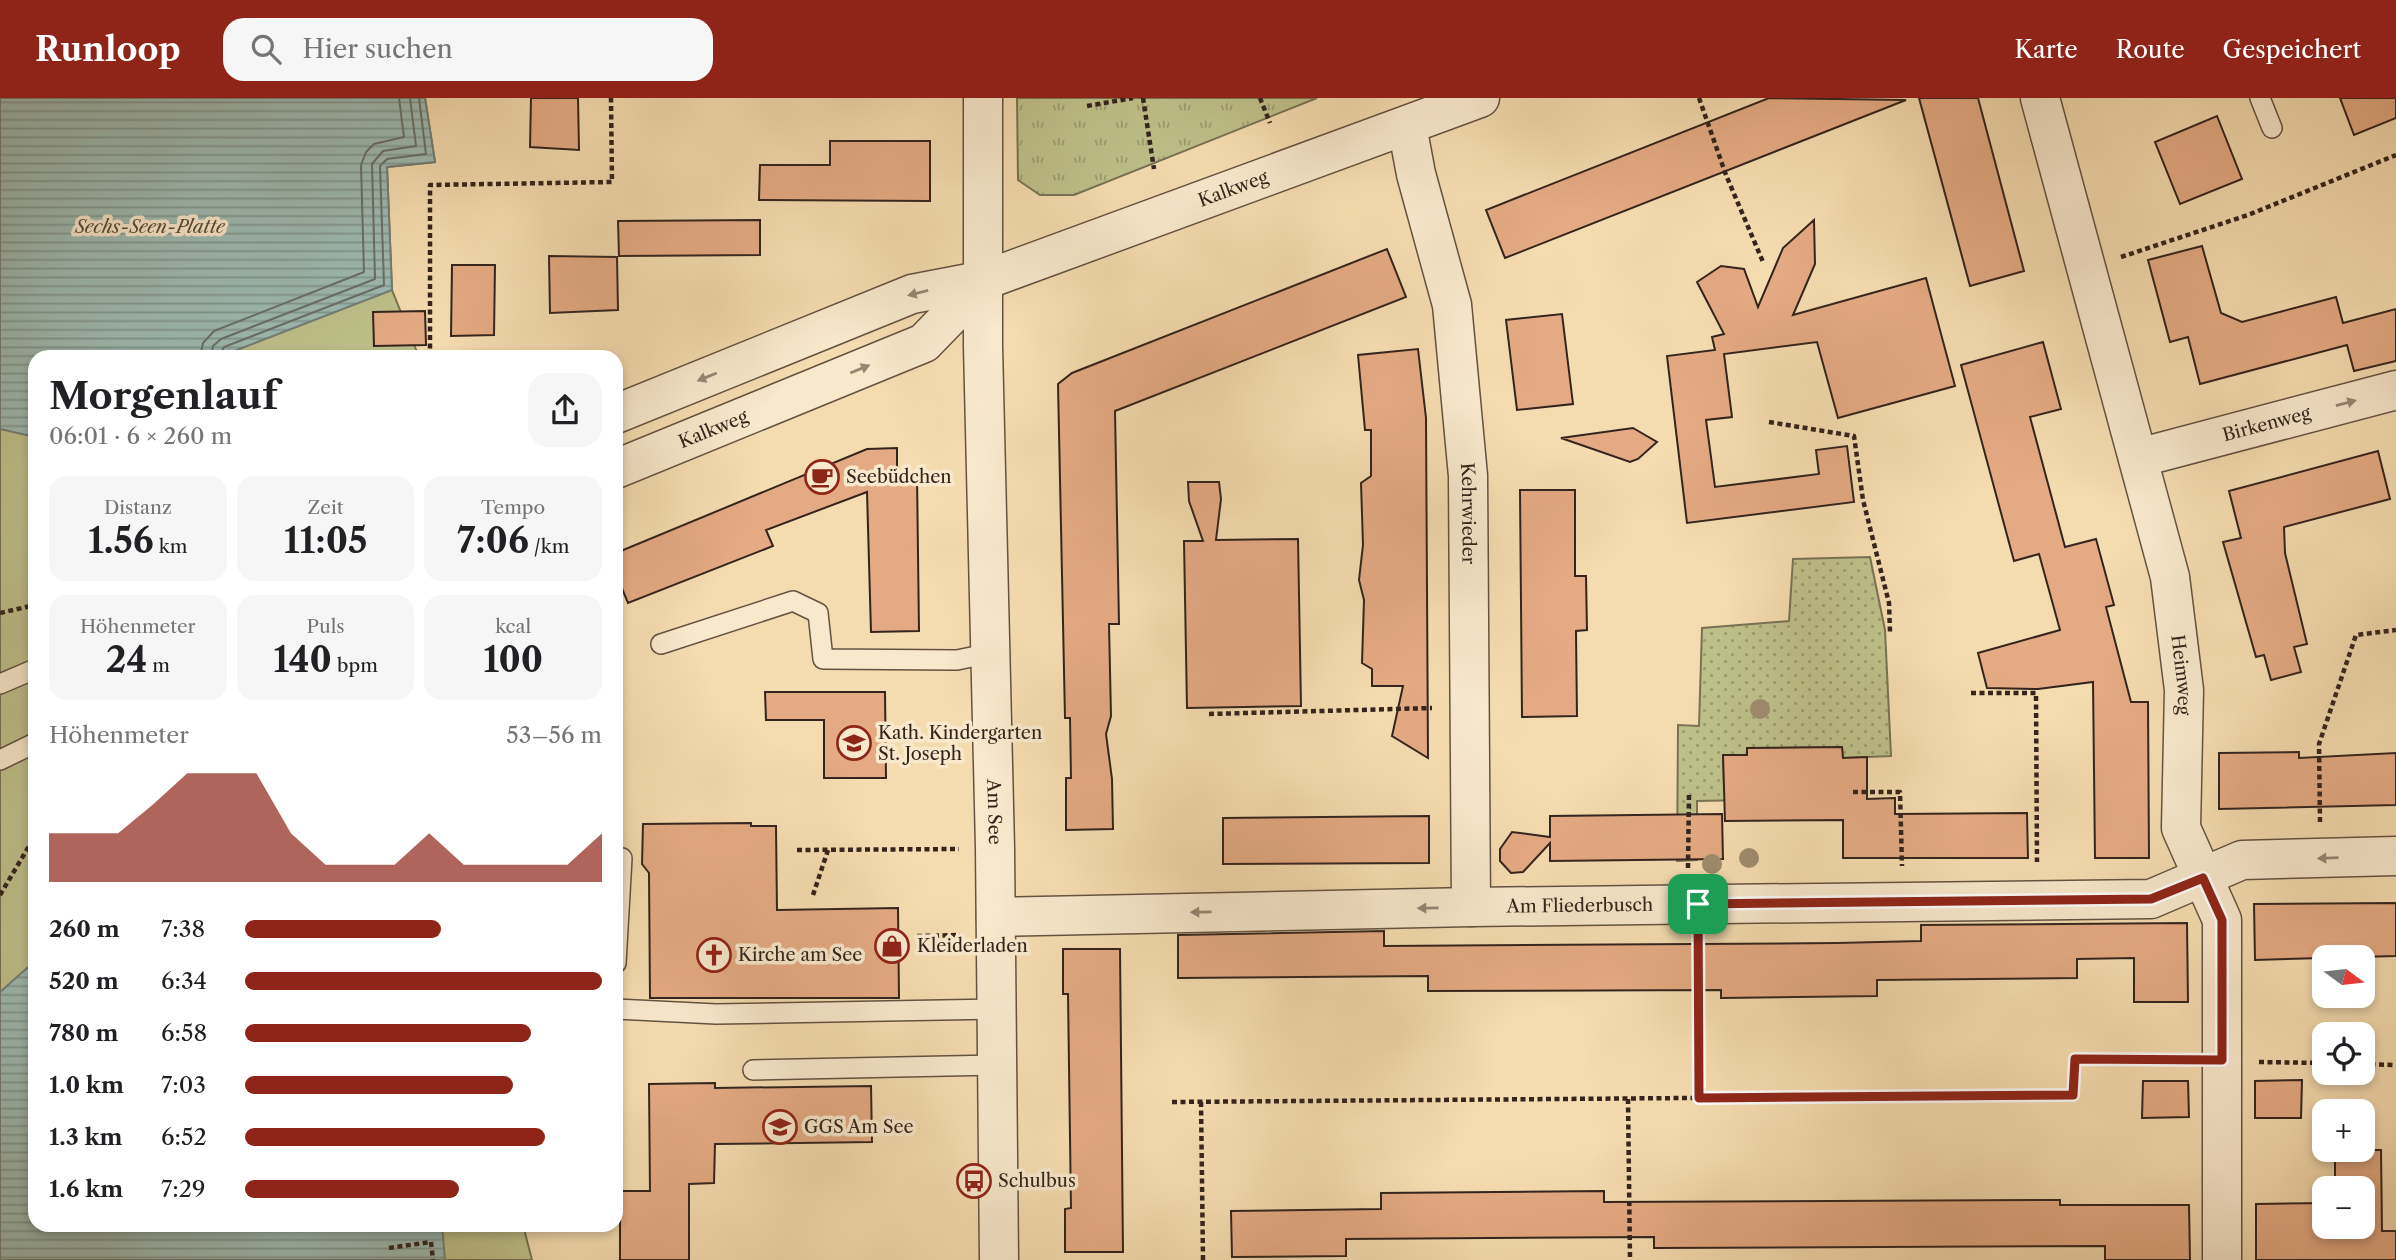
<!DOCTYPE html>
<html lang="de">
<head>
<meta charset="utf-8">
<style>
	:root { --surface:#fff; --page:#f6f6f6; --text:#202124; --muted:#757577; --accent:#8f2418 }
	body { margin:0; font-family:"Libre Caslon Text",serif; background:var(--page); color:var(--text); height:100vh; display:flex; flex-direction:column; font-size:26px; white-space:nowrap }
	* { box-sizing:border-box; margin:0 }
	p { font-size:23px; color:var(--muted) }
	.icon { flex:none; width:38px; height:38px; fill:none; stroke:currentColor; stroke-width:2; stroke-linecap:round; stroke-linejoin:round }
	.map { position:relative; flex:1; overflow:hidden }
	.sheet { position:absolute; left:28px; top:252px; width:595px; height:882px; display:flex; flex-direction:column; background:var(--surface); border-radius:21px; box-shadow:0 4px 10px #0003 }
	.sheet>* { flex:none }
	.needle { width:46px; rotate:105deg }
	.buttons { position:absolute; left:2312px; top:847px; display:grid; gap:14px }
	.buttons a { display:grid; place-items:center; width:63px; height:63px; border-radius:14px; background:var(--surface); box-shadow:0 4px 10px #0003; font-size:35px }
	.pin { position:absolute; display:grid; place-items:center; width:60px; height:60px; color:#fff; margin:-30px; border-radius:14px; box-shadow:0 4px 10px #0006 }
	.round { display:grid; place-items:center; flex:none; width:74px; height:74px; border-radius:21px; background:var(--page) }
	.summary { display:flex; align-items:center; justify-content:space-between; height:119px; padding:0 21px }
	h1 { font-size:38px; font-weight:700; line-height:52px }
	.metrics { display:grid; grid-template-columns:repeat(3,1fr); gap:10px; height:119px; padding:7px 21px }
	.metrics div { display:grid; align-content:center; border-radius:18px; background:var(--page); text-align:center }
	.metrics b { font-size:35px; font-weight:700 }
	.metrics small { font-size:19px; font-weight:400 }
	.metrics p { font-size:19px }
	.chart { height:196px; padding:14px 21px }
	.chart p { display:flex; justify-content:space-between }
	.chart svg { width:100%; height:126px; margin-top:7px; fill:var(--accent); opacity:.7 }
	ul { padding:0 21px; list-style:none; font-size:23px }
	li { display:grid; grid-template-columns:112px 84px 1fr; align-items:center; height:52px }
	li i { height:18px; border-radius:9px; background:var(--accent) }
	header { display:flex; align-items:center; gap:42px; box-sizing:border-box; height:98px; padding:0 35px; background:var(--accent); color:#fff }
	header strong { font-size:33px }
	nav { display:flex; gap:38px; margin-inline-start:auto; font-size:24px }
	.search { width:490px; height:63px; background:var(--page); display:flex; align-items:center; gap:18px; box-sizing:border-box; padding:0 24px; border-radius:21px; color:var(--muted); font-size:26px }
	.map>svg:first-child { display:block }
	.grass { fill:url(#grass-tufts); stroke:#797254; stroke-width:2 }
	.park { fill:#bec08a; stroke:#797254; stroke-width:2 }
	.garden { fill:url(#garden-dots); stroke:#797254; stroke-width:2 }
	.water { fill:url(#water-rules); stroke:#737e76; stroke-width:2 }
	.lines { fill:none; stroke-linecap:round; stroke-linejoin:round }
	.shore { stroke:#686f68; stroke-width:2 }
	.building { fill:#e4aa83; stroke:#34241d; stroke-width:2 }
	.lane-casing { stroke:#645242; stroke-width:22 }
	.street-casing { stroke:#645242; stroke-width:41 }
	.path { stroke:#34241d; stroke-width:4.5; stroke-dasharray:5 3.5; stroke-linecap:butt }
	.lane { stroke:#f8e8cc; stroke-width:19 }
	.street { stroke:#f8e8cc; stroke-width:38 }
	.tree { fill:#9e8c6e }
	.oneway { fill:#968674 }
	.route-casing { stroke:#fff; stroke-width:14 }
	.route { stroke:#8f2418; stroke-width:9 }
	.labels { text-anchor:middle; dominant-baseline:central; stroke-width:7; stroke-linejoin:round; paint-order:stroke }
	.street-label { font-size:18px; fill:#34241d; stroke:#f8e8cc }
	.park-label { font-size:18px; font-style:italic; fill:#564b38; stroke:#f8e8cc }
	.poi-label { font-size:18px; fill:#34241d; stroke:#f8e8cc; text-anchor:start }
</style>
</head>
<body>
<header>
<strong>Runloop</strong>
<div class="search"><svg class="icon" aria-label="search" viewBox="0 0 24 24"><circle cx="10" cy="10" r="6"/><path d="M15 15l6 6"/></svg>Hier suchen</div>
<nav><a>Karte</a><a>Route</a><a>Gespeichert</a></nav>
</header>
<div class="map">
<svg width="2396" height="1162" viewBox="0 0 2396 1162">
	<defs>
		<pattern id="grass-tufts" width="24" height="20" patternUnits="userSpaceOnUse" patternTransform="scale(1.75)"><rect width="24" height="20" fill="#bec08a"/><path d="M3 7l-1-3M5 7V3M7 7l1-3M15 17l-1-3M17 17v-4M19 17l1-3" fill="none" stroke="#9b9c70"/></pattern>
		<pattern id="garden-dots" width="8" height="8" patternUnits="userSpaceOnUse" patternTransform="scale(1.75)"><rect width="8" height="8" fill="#bec08a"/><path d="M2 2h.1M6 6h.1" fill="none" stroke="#9b9c70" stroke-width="1.8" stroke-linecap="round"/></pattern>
		<pattern id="water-rules" width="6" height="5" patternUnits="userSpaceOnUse" patternTransform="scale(1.75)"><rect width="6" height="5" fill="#9dbab2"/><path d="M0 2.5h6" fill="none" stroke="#819790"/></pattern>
	</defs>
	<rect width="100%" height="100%" fill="#f5dcb0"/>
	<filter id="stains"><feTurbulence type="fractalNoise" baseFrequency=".00286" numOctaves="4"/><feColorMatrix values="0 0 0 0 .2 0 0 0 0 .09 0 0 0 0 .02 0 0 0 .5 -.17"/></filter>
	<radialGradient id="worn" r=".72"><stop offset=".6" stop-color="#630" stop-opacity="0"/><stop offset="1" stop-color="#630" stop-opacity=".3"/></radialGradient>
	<path class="grass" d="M1017,0H1317L1074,97H1040L1018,82Z"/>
	<path class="park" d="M0,0H425L435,64L387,69L392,192L419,259H35V1127H523L532,1162H0Z"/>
	<path class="garden" d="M1870,459L1885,532L1891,658L1843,660L1842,649L1748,650L1747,657H1723L1724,685H1747V702L1697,703V762L1677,763L1678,627L1699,628L1702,530L1789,523L1793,461Z"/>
	<path class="water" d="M0,0H425L435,64L387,69L392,192L219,259H35V339L0,331Z
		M35,863V1127H442L445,1162H0V894Z"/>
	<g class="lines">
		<path class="shore" d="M200,259L203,245L214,233L364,174L361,67L366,54L374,46L404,39L399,0
			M211,259L213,248L221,241L375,181L372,66L383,53L416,48L410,0
			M219,259L224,249L384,187L380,68L387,61L426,56L419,0"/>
	</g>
	<path class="building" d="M531,0H578L579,52L530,49Z
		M1769,0L1906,2L1505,160L1486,112Z
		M1919,0H1978L2024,173L1970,188Z
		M2340,0H2396V20L2354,37Z
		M2217,18L2242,81L2180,106L2155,44Z
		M830,43H930V103L759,102L760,67H830Z
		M760,122V157L619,158L618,123Z
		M1814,122L1815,166L1793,217L1926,180L1955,288L1838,320L1817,244L1724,256L1732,319L1706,322L1715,389L1819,376L1816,352L1847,348L1854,404L1687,425L1667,258L1715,252L1712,239L1724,236L1697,184L1721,168L1744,171L1758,209L1783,150Z
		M2202,148L2221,215L2242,224L2336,199L2343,225L2396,211V263L2354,273L2347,247L2200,286L2188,239L2170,244L2148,162Z
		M1387,151L1406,199L1115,313L1119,526H1109L1111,618L1106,636L1112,681L1113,731L1066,732V680H1071L1070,620H1065L1058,286L1072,275Z
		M549,158L617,159L618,212L550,215Z
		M452,167H495L494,237L451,238Z
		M425,213L426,247L374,248L373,214Z
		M1562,216L1573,306L1517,312L1506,222Z
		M2043,244L2061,311L2030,319L2065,449L2096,441L2114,507L2106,509L2131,604H2148L2149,760H2095L2093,584L2038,591L1987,590L1978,555L2060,532L2039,456L2014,463L1961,267Z
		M1418,251L1426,320L1428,660L1392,638L1403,588H1372V571L1362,565L1364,502L1359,482L1363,447L1361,385L1371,378V332H1365L1358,257Z
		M1633,330L1657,344L1638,361L1630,364L1561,340Z
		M897,350V377H917L919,533L871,534L867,394L766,432L773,448L628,505L616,476V455L867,351Z
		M2378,353L2390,401L2284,429L2285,455L2307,546L2294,549L2301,574L2271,582L2264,557L2256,559L2223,444L2241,440L2229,393Z
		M1188,384H1219L1221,401L1216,442L1298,441L1301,608L1187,610L1184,443H1203L1189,403Z
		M1520,392H1575V478H1586L1587,532L1576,533L1577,618L1522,619Z
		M765,594H885L886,680H824V622H766Z
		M1842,649L1843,660L1867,659V701L1895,700V716L2027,715L2028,760H1843V722L1725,723L1723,657H1747V650Z
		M2299,654V660L2396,655V707L2219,711V655Z
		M1722,716L1723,761L1550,763V745L1523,774L1511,775L1500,763V751L1512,734L1550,739V718Z
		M1429,718V765L1223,766V720Z
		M751,725V728H776L777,812L898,810L899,900H650L649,775L642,766L643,726Z
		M2396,805V858L2255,862L2254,806Z
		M2187,825L2188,904H2134V860L2077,861V880L1877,882V898L1721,900V892L1428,893V878L1178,880V837L1384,833V848L1837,845L1921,843V827Z
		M1063,851H1120L1123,1154H1065V1111L1071,1110L1068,896H1063Z
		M2302,982L2301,1020H2255V983Z
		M2143,983H2188L2189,1019L2142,1020Z
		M715,985V990L871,988L872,1044L715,1046L714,1085L689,1086V1162H620V1093H650L649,986Z
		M2335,1052H2381L2382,1133H2396V1162H2256V1106L2324,1105V1129H2362V1090H2335Z
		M1604,1093V1104L2060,1102V1107H2189L2190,1162H2105V1148L1654,1150V1139L1346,1141V1158L1232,1159L1231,1113L1381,1111V1095Z"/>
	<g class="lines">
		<g class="lane-casing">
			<path id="lane" d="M2260,0L2272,30
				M661,546L793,503L818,515L823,561L957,562L991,555
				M0,586L35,571
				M0,662L35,645
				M616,865L622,760
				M616,911L716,916L997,911
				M753,972L997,967"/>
		</g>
		<g class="street-casing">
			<g id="street">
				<path id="s1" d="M983,0V248L995,750L999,1162"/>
				<path id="s2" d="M2040,0L2170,479L2184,592L2181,730L2222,822V1162"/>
				<path id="s3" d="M1407,28L1416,76L1452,207L1468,378L1471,809"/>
				<path id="s4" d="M616,316L912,196L985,182L1480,0"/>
				<path id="s5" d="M2138,360L2396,292"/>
				<path id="s6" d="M616,371L924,245L985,182"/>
				<path id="s7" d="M996,819L1471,809L2151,801L2242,762L2396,758"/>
			</g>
		</g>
		<path class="path" d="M1143,0L1154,71
			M1260,0L1270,25
			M1699,0L1726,77L1763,164
			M1087,8L1133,0
			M2121,159L2248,117L2396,57
			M430,259V87L612,84L611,0
			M1769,324L1854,338L1863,402L1889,505L1890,534
			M0,515L35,507
			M1971,595H2036L2037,764
			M1209,616L1432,610
			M1853,694H1900L1902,768
			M2320,724L2319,646L2356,537L2396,532
			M797,752L959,751
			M1688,770L1689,697
			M0,797L35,738
			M813,797L828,752
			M917,838L960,837
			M1698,842L1699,1000
			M2259,964L2324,965
			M2362,966L2396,967
			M1628,1001L1630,1162
			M1172,1004L2073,997L2075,961L2184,962
			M1201,1004L1203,1162
			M389,1150L431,1144L433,1162"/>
		<use href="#lane" class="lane"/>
		<use href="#street" class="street"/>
	</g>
	<g class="tree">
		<circle cx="1760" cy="611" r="10"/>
		<circle cx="1749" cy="760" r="10"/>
		<circle cx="1712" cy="766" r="10"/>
	</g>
	<defs><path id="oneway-solid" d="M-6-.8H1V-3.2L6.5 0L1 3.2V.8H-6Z" transform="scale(1.75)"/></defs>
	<g class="oneway">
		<use href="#oneway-solid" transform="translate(918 195) rotate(166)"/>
		<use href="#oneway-solid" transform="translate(860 271) rotate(-22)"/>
		<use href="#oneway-solid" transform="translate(707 279) rotate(158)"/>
		<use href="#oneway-solid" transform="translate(2346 305) rotate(-15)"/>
		<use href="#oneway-solid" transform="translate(2328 760) rotate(178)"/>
		<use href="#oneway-solid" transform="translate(1428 810) rotate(179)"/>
		<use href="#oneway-solid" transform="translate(1201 814) rotate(179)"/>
	</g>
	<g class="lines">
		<g class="route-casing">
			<path id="route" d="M2203,780L2222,822V962L2075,961L2073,997L1699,1000L1698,806L2151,801Z"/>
		</g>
		<use href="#route" class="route"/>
	</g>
	<defs>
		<g id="cafe-ring" transform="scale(1.75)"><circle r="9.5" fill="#f8e8cc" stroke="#8f2418" stroke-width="1.5"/><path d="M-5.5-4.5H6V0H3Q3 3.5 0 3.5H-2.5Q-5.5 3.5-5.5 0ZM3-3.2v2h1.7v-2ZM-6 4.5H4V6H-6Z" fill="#8f2418"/></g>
		<g id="school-ring" transform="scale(1.75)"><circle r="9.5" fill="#f8e8cc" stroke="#8f2418" stroke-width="1.5"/><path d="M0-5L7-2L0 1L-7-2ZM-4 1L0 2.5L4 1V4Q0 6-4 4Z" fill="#8f2418"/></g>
		<g id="shop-ring" transform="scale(1.75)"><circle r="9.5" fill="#f8e8cc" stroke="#8f2418" stroke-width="1.5"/><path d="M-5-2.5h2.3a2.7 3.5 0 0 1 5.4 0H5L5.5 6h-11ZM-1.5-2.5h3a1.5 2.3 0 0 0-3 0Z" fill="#8f2418"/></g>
		<g id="church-ring" transform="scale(1.75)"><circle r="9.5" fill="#f8e8cc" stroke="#8f2418" stroke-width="1.5"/><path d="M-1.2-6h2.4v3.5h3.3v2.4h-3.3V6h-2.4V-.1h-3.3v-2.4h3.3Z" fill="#8f2418"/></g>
		<g id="bus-ring" transform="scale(1.75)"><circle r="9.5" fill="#f8e8cc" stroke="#8f2418" stroke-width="1.5"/><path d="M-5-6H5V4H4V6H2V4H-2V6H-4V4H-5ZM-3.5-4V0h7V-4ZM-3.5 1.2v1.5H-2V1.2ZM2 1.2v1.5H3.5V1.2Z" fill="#8f2418"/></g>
	</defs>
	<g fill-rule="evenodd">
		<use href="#cafe-ring" x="822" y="379"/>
		<use href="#school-ring" x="854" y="645"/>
		<use href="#shop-ring" x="892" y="848"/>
		<use href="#church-ring" x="714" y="857"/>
		<use href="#school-ring" x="780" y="1029"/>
		<use href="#bus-ring" x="974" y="1083"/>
	</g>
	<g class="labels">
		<g class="street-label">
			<text stroke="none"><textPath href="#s4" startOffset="658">Kalkweg</textPath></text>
			<text stroke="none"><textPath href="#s5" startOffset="133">Birkenweg</textPath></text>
			<text stroke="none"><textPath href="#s6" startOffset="105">Kalkweg</textPath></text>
			<text stroke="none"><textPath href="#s3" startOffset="394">Kehrwieder</textPath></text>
			<text stroke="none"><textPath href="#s2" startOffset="595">Heimweg</textPath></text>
			<text stroke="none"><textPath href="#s1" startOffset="714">Am See</textPath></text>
			<text stroke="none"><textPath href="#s7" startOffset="584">Am Fliederbusch</textPath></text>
		</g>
		<g class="park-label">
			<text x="150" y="129">Sechs-Seen-Platte</text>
		</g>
		<g class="poi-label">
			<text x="846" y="379">Seebüdchen</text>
			<text x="878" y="635">Kath. Kindergarten<tspan x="878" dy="21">St. Joseph</tspan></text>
			<text x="917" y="848">Kleiderladen</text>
			<text x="738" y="857">Kirche am See</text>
			<text x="804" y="1029">GGS Am See</text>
			<text x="998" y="1083">Schulbus</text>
		</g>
	</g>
	<rect width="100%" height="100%" filter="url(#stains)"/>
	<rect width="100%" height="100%" fill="url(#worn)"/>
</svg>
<div class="buttons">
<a><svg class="needle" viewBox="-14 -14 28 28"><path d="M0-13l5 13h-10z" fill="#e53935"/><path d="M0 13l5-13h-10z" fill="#757577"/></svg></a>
<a><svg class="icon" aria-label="locate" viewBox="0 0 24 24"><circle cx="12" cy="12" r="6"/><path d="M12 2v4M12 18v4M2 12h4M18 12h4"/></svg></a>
<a>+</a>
<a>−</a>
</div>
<div class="pin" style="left:1698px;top:806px;background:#1e9e55"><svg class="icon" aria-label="arrive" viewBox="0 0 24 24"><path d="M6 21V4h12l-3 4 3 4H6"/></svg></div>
<section class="sheet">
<div class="summary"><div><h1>Morgenlauf</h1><p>06:01 · 6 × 260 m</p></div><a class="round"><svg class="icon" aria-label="share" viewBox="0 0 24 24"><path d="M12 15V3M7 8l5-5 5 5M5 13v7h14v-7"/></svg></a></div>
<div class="metrics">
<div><p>Distanz</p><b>1.56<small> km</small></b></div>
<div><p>Zeit</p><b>11:05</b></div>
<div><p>Tempo</p><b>7:06<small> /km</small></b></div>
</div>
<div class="metrics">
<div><p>Höhenmeter</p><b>24<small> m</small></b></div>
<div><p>Puls</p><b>140<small> bpm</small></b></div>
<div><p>kcal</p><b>100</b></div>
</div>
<div class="chart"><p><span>Höhenmeter</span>53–56 m</p>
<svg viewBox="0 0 160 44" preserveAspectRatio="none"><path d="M0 44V27L10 27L20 27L30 17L40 6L50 6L60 6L70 27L80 38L90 38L100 38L110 27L120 38L130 38L140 38L150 38L160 27V44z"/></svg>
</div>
<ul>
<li><b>260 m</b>7:38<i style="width:55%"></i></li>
<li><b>520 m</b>6:34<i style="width:100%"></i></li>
<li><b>780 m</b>6:58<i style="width:80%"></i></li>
<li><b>1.0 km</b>7:03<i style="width:75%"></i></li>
<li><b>1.3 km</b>6:52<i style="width:84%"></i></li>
<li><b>1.6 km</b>7:29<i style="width:60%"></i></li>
</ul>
</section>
</div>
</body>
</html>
